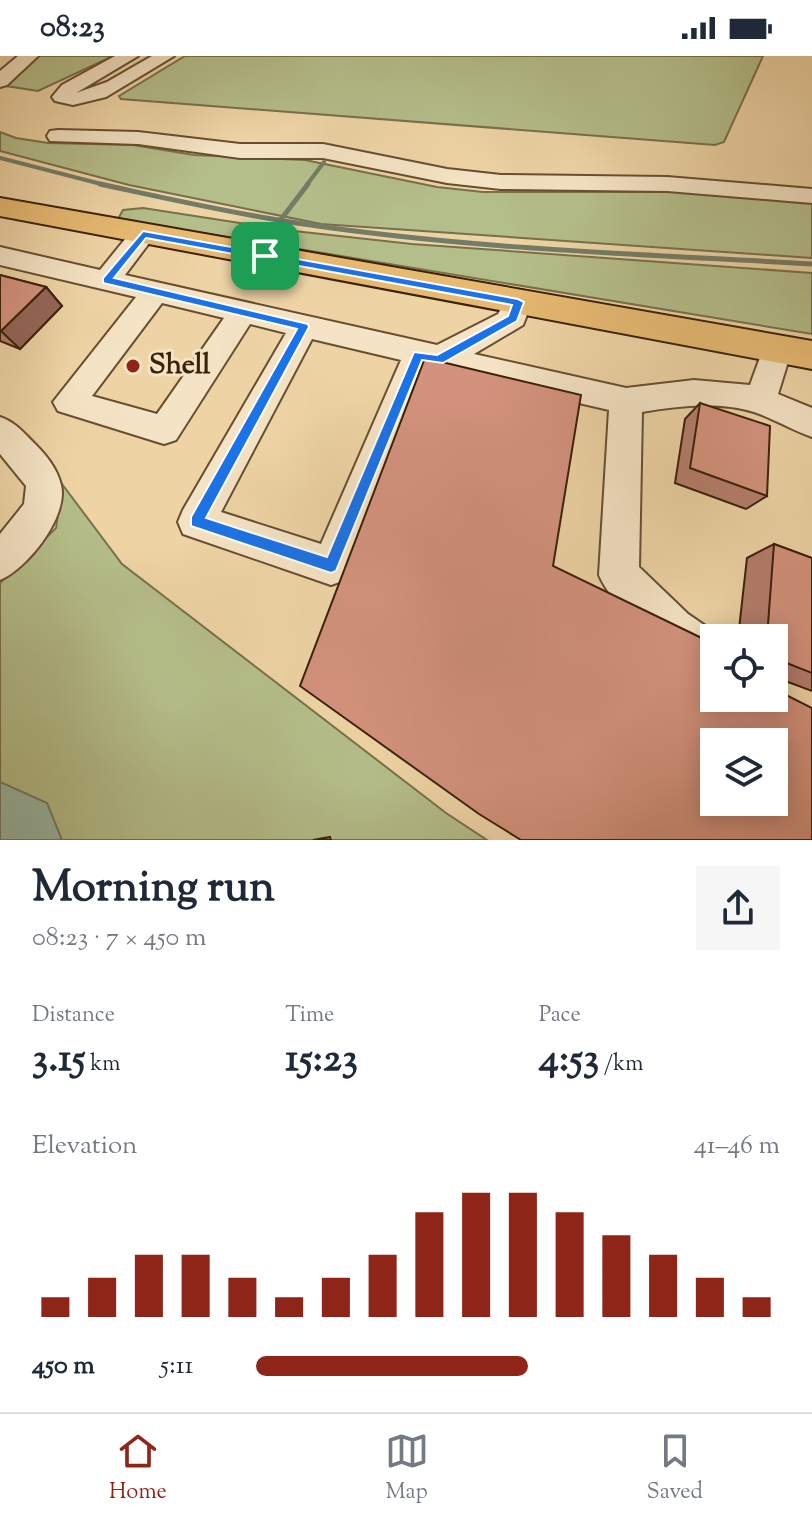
<!DOCTYPE html>
<html lang="en">
<head>
<meta charset="utf-8">
<style>
	:root { --surface:#fff; --page:#f6f6f7; --text:#1f2937; --muted:#747a83; --line:#e0e1e3; --accent:#8f2418 }
	body { margin:0; font-family:"Sorts Mill Goudy",serif; background:var(--page); color:var(--text); height:100vh; display:flex; flex-direction:column; font-size:30px; white-space:nowrap }
	* { box-sizing:border-box; margin:0 }
	p { font-size:26px; color:var(--muted) }
	.icon { flex:none; width:44px; height:44px; fill:none; stroke:currentColor; stroke-width:2; stroke-linecap:round; stroke-linejoin:round }
	.map { position:relative; height:784px; overflow:hidden }
	.drawer { display:flex; flex-direction:column; background:var(--surface); flex:1 }
	.drawer>* { flex:none }
	.fabs { position:absolute; left:700px; top:568px; display:grid; gap:16px }
	.fabs a { display:grid; place-items:center; width:88px; height:88px; border-radius:0px; background:var(--surface); box-shadow:0 4px 20px #0003; font-size:40px }
	.pin { position:absolute; display:grid; place-items:center; width:68px; height:68px; color:#fff; margin:-34px; border-radius:16px; box-shadow:0 4px 12px #0006 }
	.round { display:grid; place-items:center; flex:none; width:84px; height:84px; border-radius:0px; background:var(--page) }
	.summary { display:flex; align-items:center; justify-content:space-between; height:136px; padding:0 32px }
	h1 { font-size:44px; font-weight:700; line-height:60px }
	.figures { display:grid; grid-template-columns:repeat(3,1fr); gap:12px; height:136px; padding:8px 32px }
	.figures div { display:grid; align-content:center }
	.figures b { font-size:40px; font-weight:700 }
	.figures small { font-size:22px; font-weight:400 }
	.figures p { font-size:22px }
	.chart { height:224px; padding:16px 32px }
	.chart p { display:flex; justify-content:space-between }
	.chart svg { width:100%; height:144px; margin-top:8px; stroke:var(--accent); stroke-width:6 }
	ul { padding:0 32px; list-style:none; font-size:26px }
	li { display:grid; grid-template-columns:128px 96px 1fr; align-items:center; height:60px }
	li i { height:20px; border-radius:10px; background:var(--accent) }
	.status { display:flex; justify-content:space-between; align-items:center; height:56px; padding:0 40px; background:var(--surface); direction:ltr }
	.status svg { height:22px; fill:currentColor }
	.tabs { display:flex; justify-content:space-around; align-items:center; height:112px; border-top:2px solid var(--line); background:var(--surface); font-size:22px; color:var(--muted) }
	.tabs a { display:grid; justify-items:center; gap:4px }
	.tabs .on { color:var(--accent) }
	.map>svg:first-child { display:block }
	.green { fill:#b4be8a; stroke:#78704a; stroke-width:2 }
	.water { fill:#99b8a4; stroke:#737c66; stroke-width:2 }
	.lines { fill:none; stroke-linecap:round; stroke-linejoin:round }
	.stream-far1 { stroke:#737c66; stroke-width:4 }
	.stream { stroke:#737c66; stroke-width:5 }
	.minor-casing { stroke:#684e30; stroke-width:4 }
	.major-casing { stroke:#3b2109; stroke-width:4 }
	.minor { fill:#f4e3c4; fill-rule:evenodd }
	.major { fill:#e7ba72; fill-rule:evenodd }
	.wall { fill:#b57e6c; stroke:#3b2109; stroke-width:2 }
	.shaded-wall { fill:#946658; stroke:#3b2109; stroke-width:2 }
	.building { fill:#d3927d; stroke:#3b2109; stroke-width:2; fill-rule:evenodd }
	.route { fill:#1a73e8; stroke:#fff; stroke-width:2; fill-rule:evenodd }
	.poi-dot { fill:#8f2418; stroke:#f4e3c4; stroke-width:3 }
	.labels { text-anchor:middle; dominant-baseline:central; stroke-width:6; stroke-linejoin:round; paint-order:stroke }
	.poi-label { font-size:28px; font-weight:bold; fill:#3b2109; stroke:#f4e3c4; text-anchor:start }
</style>
</head>
<body>
<div class="status"><b>08:23</b><svg viewBox="0 0 49 12"><path d="M0 12V9h3v3zM5 12V6h3v6zM10 12V3h3v9zM15 12V0h3v12zM26 1h20v11H26zM47 4h2v5h-2z"/></svg></div>
<div class="map">
<svg width="812" height="784" viewBox="0 0 812 784">
	<rect width="100%" height="100%" fill="#eed4a5"/>
	<filter id="stains"><feTurbulence type="fractalNoise" baseFrequency=".0025" numOctaves="4"/><feColorMatrix values="0 0 0 0 .2 0 0 0 0 .09 0 0 0 0 .02 0 0 0 .5 -.17"/></filter>
	<radialGradient id="worn" r=".72"><stop offset=".6" stop-color="#630" stop-opacity="0"/><stop offset="1" stop-color="#630" stop-opacity=".3"/></radialGradient>
	<path class="green" d="M35,0H113L38,35L6,30L4,28Z
		M185,0H763L724,86L715,89L121,43L119,40Z
		M0,76L16,82L48,87L133,89L194,99L305,104L437,131L483,136H680L812,146V202L321,168L129,129L0,95Z
		M143,152L285,174L412,188L812,217V278L118,163L123,154Z
		M62,428L122,508L446,757L487,784H0V527L56,472Z"/>
	<path class="water" d="M0,726L47,747L62,784H0Z"/>
	<g class="lines">
		<path class="stream-far1" d="M0,102L109,130
			M306,130L324,106"/>
		<path class="stream" d="M100,128C165,142 230,157 297,167C467,193 640,198 812,208
			M279,166L308,128"/>
		<g class="minor-casing">
			<path id="minor" d="M18,0H38L7,29L0,31V15Z
				M115,0H138L76,37L107,26L152,0H174L106,41L73,49L55,45L52,41L62,29Z
				M58,74L138,76L240,88H323L447,113L501,119L667,121L812,133V147L667,135L501,133L447,127L323,102H240L138,88L50,85L47,80L50,75Z
				M143,170L152,172L156,178L125,219L437,289L498,258L508,239L518,236L528,239L532,246L523,269L474,298L626,332L694,324L750,329L766,285L777,282L788,285L792,293L778,338L812,352V381C792,374 774,363 754,356C718,345 678,350 642,356L639,511L688,558L723,582H714V622C678,607 614,555 599,519L609,354L428,312L345,524L331,529L183,478L178,466L183,454L286,277L250,268L176,384L164,388L58,355L53,346L136,241L0,209V191L100,214L134,172ZM162,247L224,262L157,358L92,340ZM312,283L401,304L321,488L221,456Z
				M0,361C15,366 23,376 34,387C46,399 57,412 61,429C69,460 27,513 0,524V478L24,448L26,430L0,398Z"/>
		</g>
		<g class="major-casing">
			<path id="major" d="M0,142L812,285V313L0,160Z"/>
		</g>
		<use href="#minor" class="minor"/>
		<use href="#major" class="major"/>
	</g>
	<path class="wall" d="M0,219L46,231L62,250L20,293L0,285Z
		M700,347L767,440L746,453L675,427L685,363Z
		M774,488L812,502V635L780,623V636L812,784L553,510L774,642V582H738L747,502Z
		M330,781L331,784H313Z"/>
	<path class="shaded-wall" d="M46,231L62,250L20,293L1,275Z"/>
	<path class="building" d="M0,219L46,231L1,275H0Z
		M425,302L581,339L553,510L714,588V642H774V617L780,620V636L812,652V784H521L479,758L300,630ZM714,686H774V746H714Z
		M700,347L770,370L767,440L690,412Z
		M774,488L812,502V617L774,602V582H767Z"/>
	<path class="route" d="M143,175L518,243L524,246L517,265L443,307L422,304L336,515L331,517L191,470V461L297,273L103,227V222ZM146,182L512,249L508,260L437,299L414,296L327,501L206,462L309,271L308,268L114,222Z"/>
	<circle class="poi-dot" cx="133" cy="310" r="8"/>
	<g class="labels">
		<g class="poi-label">
			<text x="149" y="310">Shell</text>
		</g>
	</g>
	<rect width="100%" height="100%" filter="url(#stains)"/>
	<rect width="100%" height="100%" fill="url(#worn)"/>
</svg>
<div class="fabs">
<a><svg class="icon" aria-label="locate" viewBox="0 0 24 24"><circle cx="12" cy="12" r="6"/><path d="M12 2v4M12 18v4M2 12h4M18 12h4"/></svg></a>
<a><svg class="icon" aria-label="layers" viewBox="0 0 24 24"><path d="M12 4l9 5-9 5-9-5zM3 14l9 5 9-5"/></svg></a>
</div>
<div class="pin" style="left:265px;top:200px;background:#1e9e55"><svg class="icon" aria-label="arrive" viewBox="0 0 24 24"><path d="M6 21V4h12l-3 4 3 4H6"/></svg></div>
</div>
<section class="drawer">
<div class="summary"><div><h1>Morning run</h1><p>08:23 · 7 × 450 m</p></div><a class="round"><svg class="icon" aria-label="share" viewBox="0 0 24 24"><path d="M12 15V3M7 8l5-5 5 5M5 13v7h14v-7"/></svg></a></div>
<div class="figures">
<div><p>Distance</p><b>3.15<small> km</small></b></div>
<div><p>Time</p><b>15:23</b></div>
<div><p>Pace</p><b>4:53<small> /km</small></b></div>
</div>
<div class="chart"><p><span>Elevation</span>41–46 m</p>
<svg viewBox="0 0 160 44" preserveAspectRatio="none"><path d="M5 44V38M15 44V32M25 44V25M35 44V25M45 44V32M55 44V38M65 44V32M75 44V25M85 44V12M95 44V6M105 44V6M115 44V12M125 44V19M135 44V25M145 44V32M155 44V38"/></svg>
</div>
<ul>
<li><b>450 m</b>5:11<i style="width:52%"></i></li>
</ul>
</section>
<nav class="tabs">
<a class="on"><svg class="icon" aria-label="home" viewBox="0 0 24 24"><path d="M3 11l9-7 9 7M6 9v11h12V9"/></svg>Home</a>
<a><svg class="icon" aria-label="map" viewBox="0 0 24 24"><path d="M3 6l6-2 6 2 6-2v14l-6 2-6-2-6 2zM9 4v14M15 6v14"/></svg>Map</a>
<a><svg class="icon" aria-label="saved" viewBox="0 0 24 24"><path d="M7 4h10v16l-5-4-5 4z"/></svg>Saved</a>
</nav>
</body>
</html>
